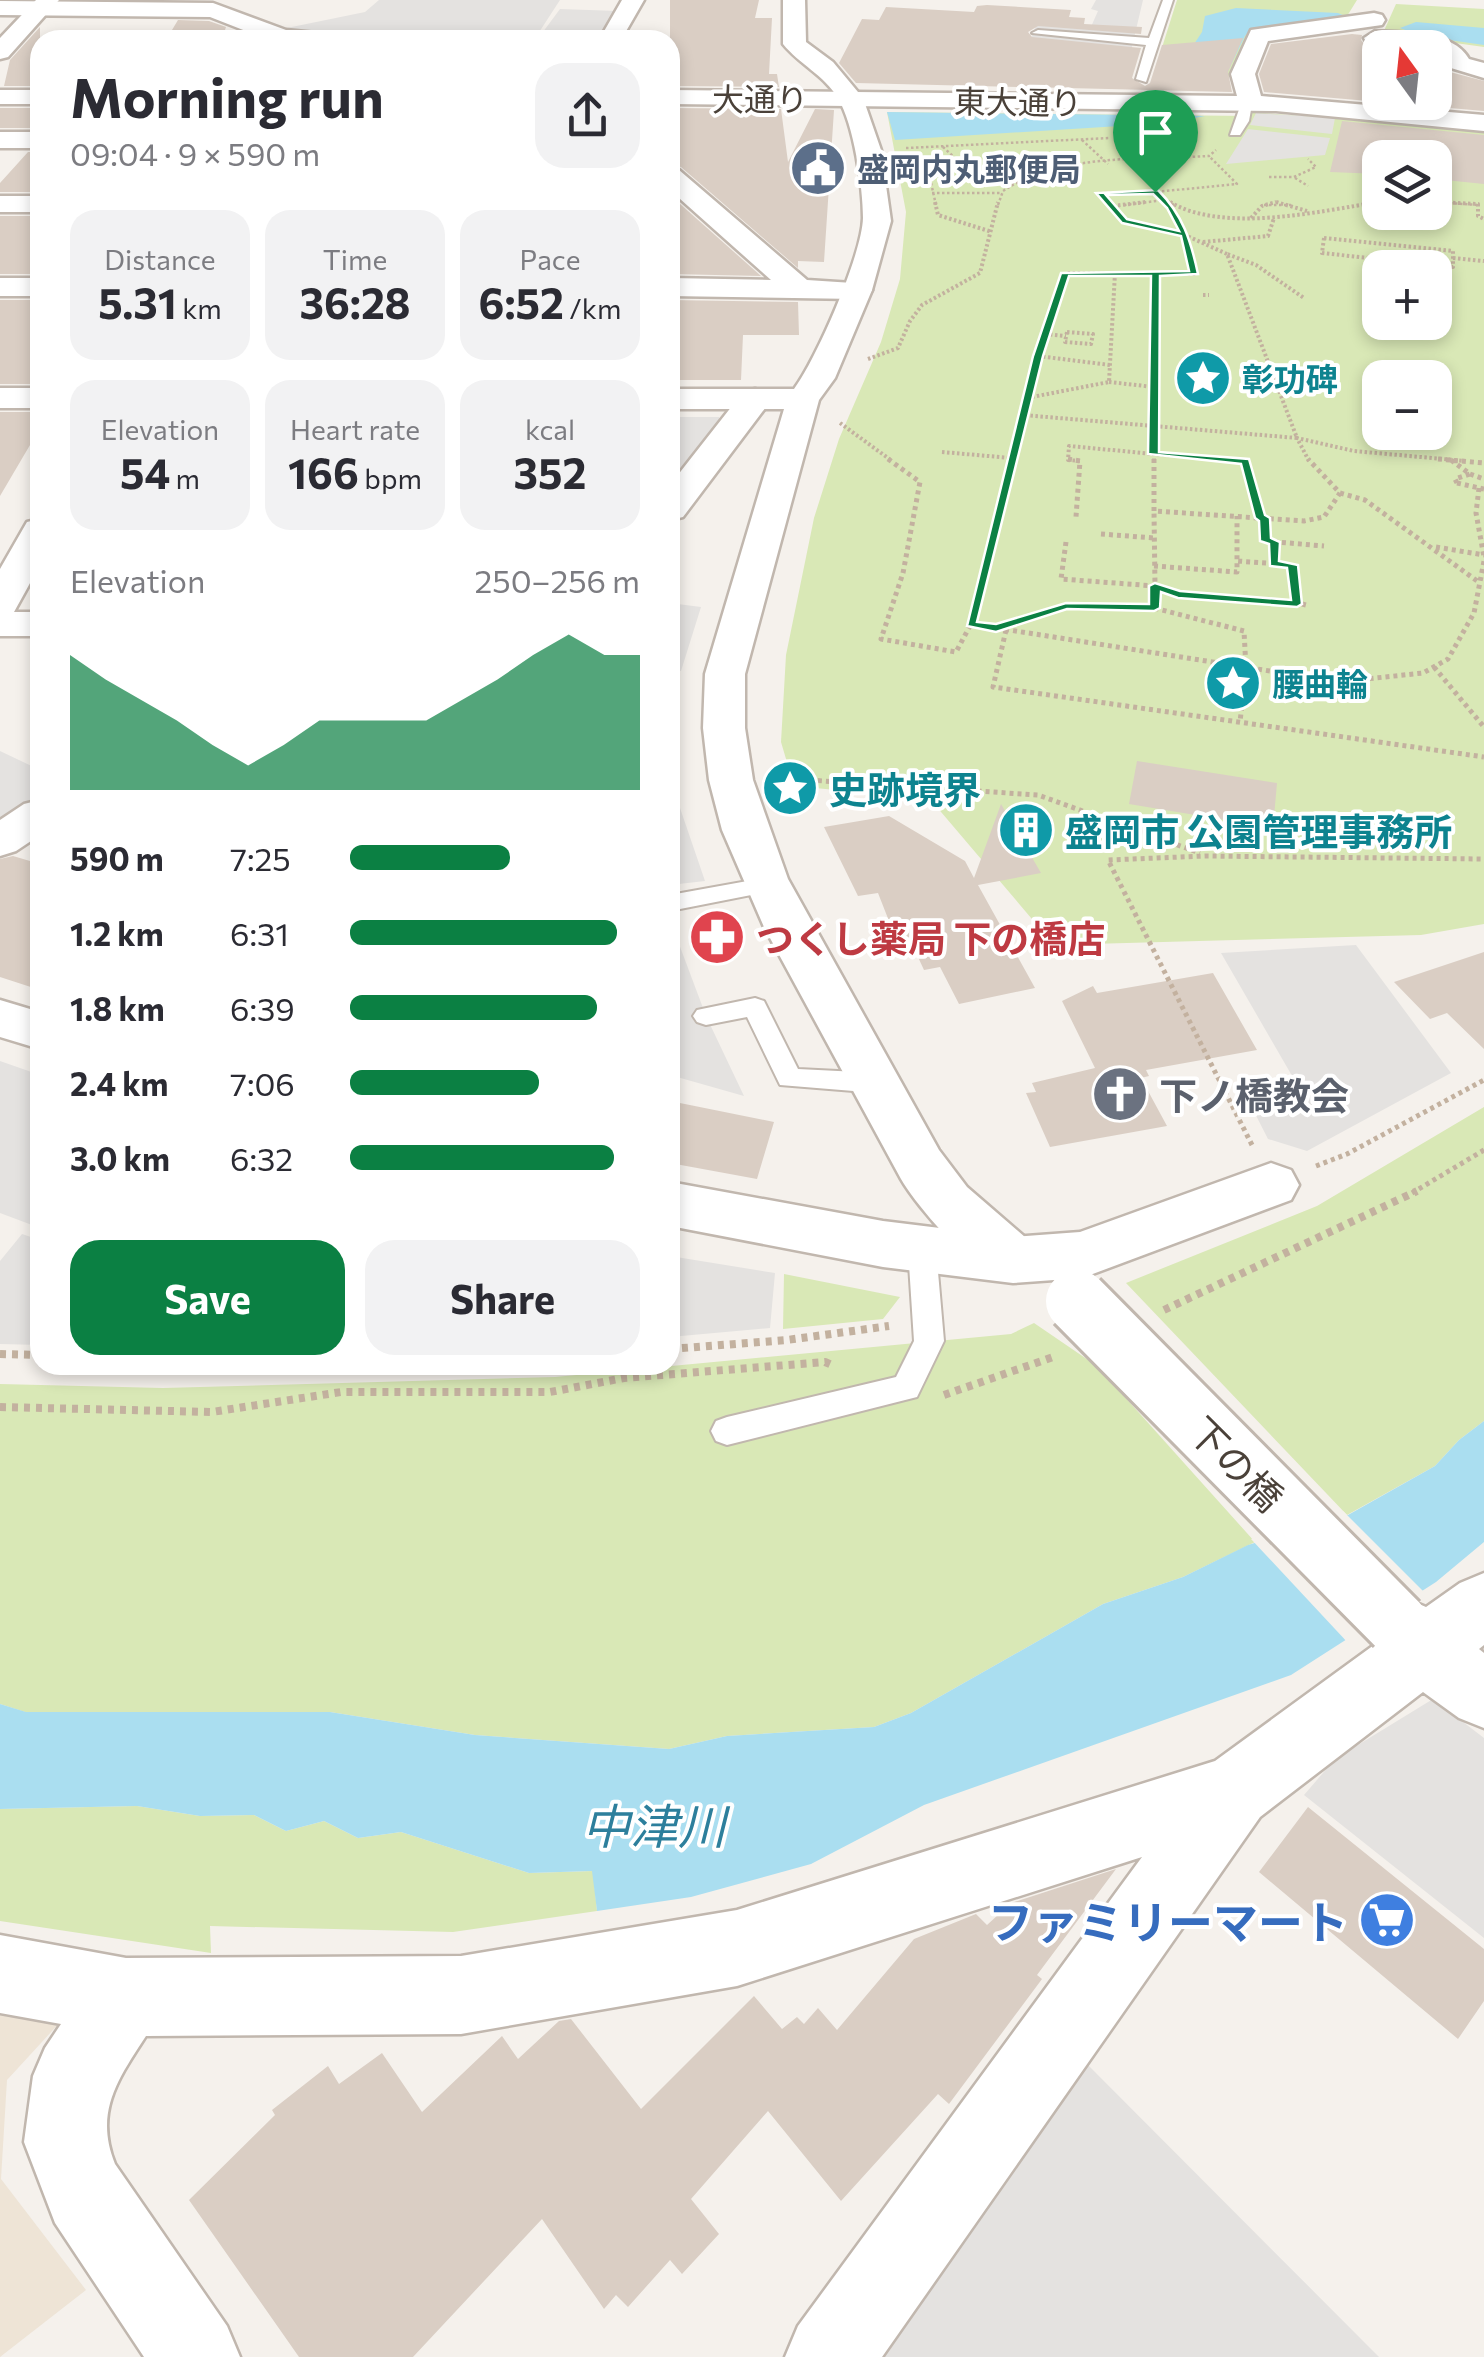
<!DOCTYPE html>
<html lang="en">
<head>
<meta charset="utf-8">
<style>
	:root { --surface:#fff; --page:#f2f2f3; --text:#2b2b33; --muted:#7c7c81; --accent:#0b8043 }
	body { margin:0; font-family:Commissioner,"Noto Sans JP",sans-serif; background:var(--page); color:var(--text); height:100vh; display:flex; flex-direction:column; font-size:38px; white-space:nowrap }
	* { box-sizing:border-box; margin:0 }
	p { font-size:32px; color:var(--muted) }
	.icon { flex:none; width:55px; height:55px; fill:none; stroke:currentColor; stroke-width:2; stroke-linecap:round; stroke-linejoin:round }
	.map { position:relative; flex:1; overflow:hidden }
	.panel { position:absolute; left:30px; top:30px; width:650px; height:1345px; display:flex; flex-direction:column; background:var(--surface); border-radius:30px; box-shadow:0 5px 15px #0003 }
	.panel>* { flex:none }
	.needle { width:65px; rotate:345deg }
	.fabs { position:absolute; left:1362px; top:30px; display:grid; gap:20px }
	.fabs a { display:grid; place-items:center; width:90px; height:90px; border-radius:20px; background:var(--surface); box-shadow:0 5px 15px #0003; font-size:50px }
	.pin { position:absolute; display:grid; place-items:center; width:85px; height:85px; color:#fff; margin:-102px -42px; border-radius:50% 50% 50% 0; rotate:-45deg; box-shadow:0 0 10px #0007 }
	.pin .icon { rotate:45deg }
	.round { display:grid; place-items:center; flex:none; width:105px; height:105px; border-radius:30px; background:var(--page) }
	.head { display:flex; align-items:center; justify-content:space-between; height:170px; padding:0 40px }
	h1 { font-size:55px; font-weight:700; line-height:75px }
	.figures { display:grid; grid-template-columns:repeat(3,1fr); gap:15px; height:170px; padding:10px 40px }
	.figures div { display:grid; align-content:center; border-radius:25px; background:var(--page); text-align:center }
	.figures b { font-size:42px; font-weight:700 }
	.figures small { font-size:28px; font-weight:400 }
	.figures p { font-size:28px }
	.chart { height:280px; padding:20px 40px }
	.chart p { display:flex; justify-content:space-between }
	.chart svg { width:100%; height:180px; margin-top:10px; fill:var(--accent); opacity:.7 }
	.button { display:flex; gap:20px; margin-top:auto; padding:20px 40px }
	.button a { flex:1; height:115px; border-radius:30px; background:var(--accent); color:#fff; font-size:40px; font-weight:700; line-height:115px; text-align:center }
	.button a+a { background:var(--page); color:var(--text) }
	ul { padding:0 40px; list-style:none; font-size:32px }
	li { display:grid; grid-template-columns:160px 120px 1fr; align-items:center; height:75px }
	li i { height:25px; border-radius:12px; background:var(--accent) }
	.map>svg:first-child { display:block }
	.education { fill:#eee4d6 }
	.green { fill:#d9e8b6; fill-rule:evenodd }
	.parking { fill:#e4e2e0 }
	.water { fill:#aadef0 }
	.pier { fill:#f5f1ec }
	.building { fill:#dacec4 }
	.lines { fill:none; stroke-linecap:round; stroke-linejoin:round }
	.service-casing { stroke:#c1b7ae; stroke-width:4 }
	.minor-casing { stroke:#c1b7ae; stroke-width:5 }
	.tertiary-casing { stroke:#c1b7ae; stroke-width:5 }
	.path-far3 { stroke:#c3b19f; stroke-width:2.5; stroke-dasharray:2.5 2.5; stroke-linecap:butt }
	.path-far2 { stroke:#c3b19f; stroke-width:4; stroke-dasharray:2.5 2.5; stroke-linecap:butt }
	.path-far1 { stroke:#c3b19f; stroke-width:5; stroke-dasharray:4 4; stroke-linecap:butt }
	.path { stroke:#c3b19f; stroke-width:8; stroke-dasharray:6 6; stroke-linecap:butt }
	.service { fill:#fff; fill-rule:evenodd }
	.minor { fill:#fff; fill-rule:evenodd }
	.tertiary { fill:#fff; fill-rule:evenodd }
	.minor-bridge-casing { stroke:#c1b7ae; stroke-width:68; stroke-linecap:butt }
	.path-bridge { stroke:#c3b19f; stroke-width:4; stroke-dasharray:2.5 2.5; stroke-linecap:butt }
	.minor-bridge { stroke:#fff; stroke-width:62 }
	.route { fill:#0b8043; stroke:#fff; stroke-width:2.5; fill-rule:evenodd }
	.labels { text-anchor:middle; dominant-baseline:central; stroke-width:8; stroke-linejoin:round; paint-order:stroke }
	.far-street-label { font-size:32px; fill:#4a4139; stroke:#fff }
	.far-service-label { font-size:32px; font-weight:bold; fill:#4e5e75; stroke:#fff; text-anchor:start }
	.far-culture-label { font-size:32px; font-weight:bold; fill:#0d838f; stroke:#fff; text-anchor:start }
	.culture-label { font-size:38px; font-weight:bold; fill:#0d838f; stroke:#fff; text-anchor:start }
	.health-label { font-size:38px; font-weight:bold; fill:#be3a42; stroke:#fff; text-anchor:start }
	.worship-label { font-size:38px; font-weight:bold; fill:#5b616d; stroke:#fff; text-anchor:start }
	.street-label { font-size:38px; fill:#4a4139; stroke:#fff }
	.near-shop-label { font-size:45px; font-weight:bold; fill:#366cbe; stroke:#fff; text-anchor:end }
	.near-water-label { font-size:48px; font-style:italic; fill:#2d7f9c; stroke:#fff }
</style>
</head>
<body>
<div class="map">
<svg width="1484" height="2357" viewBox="0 0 1484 2357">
	<rect width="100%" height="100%" fill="#f5f1ec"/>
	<path class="education" d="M0,2008L63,2019L7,2080L1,2179L86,2290L0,2357Z"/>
	<path class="green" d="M1177,0H1357L1344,21L1249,29L1232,77L1153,76Z
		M1396,4L1484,9V47L1383,33Z
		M887,112L1248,116L1252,112L1484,131V924L1421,935L1054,945L930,799L794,786L781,742L786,655L814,518L839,439L881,342L900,279L906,212ZM1380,158H1435V212H1380ZM1380,268H1435V322H1380ZM1380,378H1435V432H1380Z
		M1484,1107V1421L1459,1440L1435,1466L1347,1515L1126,1283L1317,1206Z
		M784,1274L900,1297L883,1319L783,1329Z
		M1034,1323L1097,1366L1255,1542L1183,1577L1103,1604L911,1713L874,1727L727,1736L669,1749L475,1735L330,1712H25L0,1704V1384L163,1388L555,1377L1011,1334Z
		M137,1806L200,1816L254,1815L286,1831L324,1821L358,1838L401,1832L529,1873L593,1871L597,1911L453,1932L210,1926L211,1953L0,1921V1809Z"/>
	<path class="parking" d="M379,0H560L534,40H479L484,30L476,40H378L277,30L365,12Z
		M1096,0H1143L1130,55L1028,47L1036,25L1090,29L1098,11L1091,9Z
		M560,9L617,11L601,40H537Z
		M1256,113L1335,118L1332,134L1250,125Z
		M1248,129L1330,138L1325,155L1226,164Z
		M670,417H719L722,423L670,486Z
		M670,603L701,607L681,671L670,669Z
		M0,751L40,770V805L0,832Z
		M670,766H676L680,808L705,881L670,885Z
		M670,920L706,1016L744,1096L670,1075Z
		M1356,945L1451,1073L1307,1151L1268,1139L1243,1090L1295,1081L1221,953Z
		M0,1061L40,1075V1228L0,1213Z
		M22,1234L40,1240V1345L0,1344V1261Z
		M670,1256L775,1273L770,1328L670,1337Z
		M1433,1699L1484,1738V1938L1304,1795L1335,1759Z
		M1080,2057L1379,2357H866Z"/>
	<path class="water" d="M1236,8L1338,13L1350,18L1252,28L1245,36L1227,73L1179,67L1202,32L1205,16Z
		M1416,22L1484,28V45L1421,36L1400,28Z
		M887,112L1205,116L1168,123L895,140Z
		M1484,1421V1542L1436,1582L1291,1675L924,1805L811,1864L691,1897L597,1911L592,1871L529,1873L401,1832L358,1838L324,1821L286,1831L254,1815L200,1816L137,1806L0,1809V1704L26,1712H330L475,1735L669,1749L727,1736L874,1727L911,1713L1103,1604L1183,1577L1248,1545L1348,1515L1435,1466L1459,1440Z"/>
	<path class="pier" d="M1343,1511L1426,1594L1349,1644L1251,1539Z"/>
	<path class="building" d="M670,0H759L755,18H772L769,74H777L779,87L670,86Z
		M987,5L1071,10L1069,17L1085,18L1084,24L1142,27L1141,34L1038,26L1028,32L1032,37L1141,48L1132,78L1145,86L1150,83L1162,45L1243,38L1228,72L1232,92L856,83L839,63L862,19L879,20L886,7L974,12L977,6Z
		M178,20L209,21L226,27L222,39L166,40Z
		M40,27V86H4L10,60Z
		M1352,34L1362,35L1361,40L1367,47L1380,48V102L1264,92L1259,74L1271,44Z
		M1435,58L1450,72L1484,81V111L1381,102H1435Z
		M0,108H40V128H0Z
		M670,108L781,109L788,162L815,109L834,110L824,262L798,261V268L681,167L670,165Z
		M1342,121L1484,135V184L1435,179V158H1380V174L1330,172Z
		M28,152H40V192H0V183Z
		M670,195L761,276L670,274Z
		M0,216H40V274H0Z
		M0,300H40V384H0Z
		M670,300L798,302L799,335H743L741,380H670Z
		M0,412H40V428L0,496Z
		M1137,761L1277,783L1273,828L1129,804Z
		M1001,804L1041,873L978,885L1035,988L959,1004L940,967L924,970L911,942L898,944L878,893L858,896L824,827L889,816L965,861L974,878Z
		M13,856L40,864V990L0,977V859Z
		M1484,952V1049L1447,1013L1430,1019L1394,982Z
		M1213,973L1257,1050L1146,1070L1149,1076L1141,1078L1167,1126L1050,1147L1026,1093L1036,1092L1032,1083L1095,1068L1062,1001L1093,986L1097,993Z
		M670,1101L774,1122L757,1179L670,1163Z
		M1308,1807L1484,1949V2001L1458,2039L1259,1872Z
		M1116,1869L1037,1975L1042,1979L949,2104L938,2094L841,2201L768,2111L691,2199L719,2234L682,2274L670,2260L628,2307L616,2295L604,2309L542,2219L413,2357H299L189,2200L275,2115L272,2110L328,2066L339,2084L382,2053L422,2112L502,2036L518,2059L559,2021L571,2019L641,2109L754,1996L782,2029L797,2017L804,2024L818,2008L837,2030L914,1939L976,1914L987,1925L1011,1903Z"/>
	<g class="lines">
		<g class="service-casing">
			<path id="service" d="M1163,0H1173L1146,82L1136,79L1146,45L1032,33L1038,30L1149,38Z
				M1242,101L1252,104L1249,121L1240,135H1230Z
				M769,877L777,880L781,885L777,890L670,911V895Z
				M755,998L764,1001L798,1069L878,1073L887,1076L891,1083L887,1090L878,1093L780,1085L747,1017L706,1025L697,1022L693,1016L697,1010Z
				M922,1238L932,1241L936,1249L944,1341L917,1397L727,1445L716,1441L711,1431L716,1421L727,1417L896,1377L914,1341L908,1249L912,1241Z"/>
		</g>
		<g class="minor-casing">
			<path id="minor" d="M622,0H644L621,40H599Z
				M0,1L213,3L286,30L316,33L327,40H269L210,17L0,15Z
				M1374,13L1382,15L1385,20L1382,25L1268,41L1255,74L1261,96L1484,115V131L1276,111L670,104V90L1237,96L1231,74L1251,30Z
				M1375,31C1403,33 1453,30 1469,59L1484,63V78L1451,68L1446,59L1435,54V48L1367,43L1364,38Z
				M0,90H40V104H0Z
				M0,132H40V148H0Z
				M670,168L679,170L807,280L868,284L872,290L868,296L857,299L670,296V278L771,280L670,190Z
				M0,196H40V212H0Z
				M0,278H40V296H0Z
				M755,389L767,392L772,399L683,517L670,520V485L743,392Z
				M40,519V565L14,612H40V636H0V569L27,522Z
				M40,800V835L16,851L0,856V820L24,804Z
				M0,1000L40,1012V1049L0,1037Z
				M1271,1163L1291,1170L1299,1185L1291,1200L1082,1278L1013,1283L883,1267L670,1226V1182L883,1221L1013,1237L1080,1232Z
				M1484,1573V1645L1479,1649L1484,1653V1728L1459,1718L1423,1692L1260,1817L882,2357H785L798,2326L1142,1857L737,1986L461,2034L146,2036C118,2079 94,2112 115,2164L227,2326L240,2357H144L55,2223L24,2142L33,2076L45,2048L61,2024L0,2013V1935L126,1958L461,1956L737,1910L1215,1761L1374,1645L1366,1628L1376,1605L1400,1596L1426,1607L1460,1583Z"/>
		</g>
		<g class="tertiary-casing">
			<path id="tertiary" d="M36,0H59L8,57L0,59V38Z
				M783,0H805L806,42L833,62L863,98L881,150L891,221L872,290L835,378L819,400L745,674V728L753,780L788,879L939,1150L967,1187L1033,1244L1042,1260L1033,1276C1026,1279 1017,1283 1010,1282C978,1278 917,1207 901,1179L764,927L722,830L709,780L703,728L705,674L784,409H670V389H794C816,360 862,255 863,218C863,187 854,125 838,98C824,75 799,64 783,44Z
				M0,388H40V408H0Z"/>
		</g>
		<path class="path-far3" d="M1082,140L1108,164
			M943,147L967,169L1014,184
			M906,148L1109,138
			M1269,177H1294L1316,167L1308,159
			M1295,178L1308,186
			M932,193H1001
			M1435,202L1478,205
			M936,205L929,174L957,163
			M998,205L1003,191C1060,153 1143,160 1209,156L1216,150
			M1110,205L1100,193L1155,192
			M1124,205L1164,200
			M1174,205L1155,192L1237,184L1209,156
			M1264,205H1291
			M1362,205L1380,202"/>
		<path class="path-far2" d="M935,202L938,215L992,232
			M1108,202L1124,221L1185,235L1171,207
			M1170,202C1224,234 1320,211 1379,202
			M1276,202L1307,211
			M1438,202L1478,204V216L1484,219
			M1113,206L1146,202
			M1251,218L1262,206L1276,202
			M1324,238L1453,251V267L1322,253Z
			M1203,242L1268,236L1274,218
			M1453,258L1484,261
			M1203,295H1209
			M1067,332L1093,334L1091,344L1065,342Z
			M1045,334L1066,336
			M1038,356L1110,365
			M868,359L898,348L910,321L922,305L980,273L998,202
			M1109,382L1154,387L1156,274
			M1154,387V417
			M1027,398L1109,382L1115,273
			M1023,415L1066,273L1194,274L1185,235L1227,254
			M840,423L892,461
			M942,452L1011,458
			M1011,461L1023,415L1297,438L1227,254L1256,265L1304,298
			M1080,461L1068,460L1069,446L1154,454V434
			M1154,461V454L1245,461
			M1309,461L1297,438L1354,451L1465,461"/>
		<path class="path-far1" d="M888,459L920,482L903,573L881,639L956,652L971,624L1270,671L1366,679L1423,673L1448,659L1474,613L1484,561
			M1068,459L1080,461L1076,517
			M1154,459V511L1304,521L1324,517L1340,493L1308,459
			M1216,459L1245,461L1260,518
			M1438,459L1484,463
			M1451,460L1470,474L1455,479L1457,483
			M1470,474L1484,479
			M1457,483L1484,489
			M1479,488L1476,513L1484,557
			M1340,493L1365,500L1480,583
			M1264,518L1265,541L1324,546
			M1101,534L1154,538
			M1066,542L1061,579L1155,586L1154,511
			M1274,542V563
			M1436,547L1484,555
			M1154,566L1237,572V516
			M1302,604L1306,605
			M1154,608L1155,586L1178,594L1297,604L1293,565L1237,561
			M971,624L1012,459
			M998,627L1066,606L1154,608L1244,631L1246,668L1240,722
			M1006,630L993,687L1484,757
			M1434,667L1484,727
			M778,778L1038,795L1200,853
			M1252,1145L1108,860L1205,856L1484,859
			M1316,1166L1347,1154L1484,1080
			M1412,1193L1484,1150"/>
		<path class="path" d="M1164,1310L1417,1191
			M670,1349L787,1340L889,1326
			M0,1354L40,1355
			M944,1395L1056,1356
			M0,1407L212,1412L341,1392H550L624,1378L825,1362L834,1366"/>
		<use href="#service" class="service"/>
		<use href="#minor" class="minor"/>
		<use href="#tertiary" class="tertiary"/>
		<g class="minor-bridge-casing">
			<path id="minor-bridge" d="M1077,1301L1397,1624"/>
		</g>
		<path class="path-bridge" d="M1154,417V434"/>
		<use href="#minor-bridge" class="minor-bridge"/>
	</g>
	<path class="route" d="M1158,190C1183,215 1191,241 1198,274L1160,276L1159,452L1249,459L1265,515L1270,518L1271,538L1280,542L1279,561L1298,565L1302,604L1297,607L1178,598L1161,592L1160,608L1154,611L1067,609L996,632L967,626L1033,356L1061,273L1189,271L1181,236L1122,223L1096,193ZM1153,194L1167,208L1179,231L1127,219L1106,195ZM1069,276H1151L1148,454L1241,464L1255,518L1259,521L1260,541L1269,544L1270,566L1287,568L1291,600L1180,591L1155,583L1149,586V604L1066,603L996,624L977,622L1043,356Z"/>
	<defs>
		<g id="civic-disc" transform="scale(2.875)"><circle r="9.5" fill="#5c6f8a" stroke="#fff"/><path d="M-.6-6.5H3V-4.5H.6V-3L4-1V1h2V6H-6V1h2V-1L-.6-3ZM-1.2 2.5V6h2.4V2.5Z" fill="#fff"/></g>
		<g id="sight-disc" transform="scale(2.875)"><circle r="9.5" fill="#0f9aa8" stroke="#fff"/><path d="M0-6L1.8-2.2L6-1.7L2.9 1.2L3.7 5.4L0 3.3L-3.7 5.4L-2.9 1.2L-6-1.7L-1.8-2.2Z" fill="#fff"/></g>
		<g id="building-disc" transform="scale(2.875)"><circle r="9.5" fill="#0f9aa8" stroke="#fff"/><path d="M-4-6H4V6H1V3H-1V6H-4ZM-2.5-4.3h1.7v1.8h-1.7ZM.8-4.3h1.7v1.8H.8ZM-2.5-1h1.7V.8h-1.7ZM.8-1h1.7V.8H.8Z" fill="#fff"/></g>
		<g id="pharmacy-disc" transform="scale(2.875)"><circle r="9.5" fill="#e0444e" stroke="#fff"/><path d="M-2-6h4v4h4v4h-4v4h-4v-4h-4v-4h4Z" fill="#fff"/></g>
		<g id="church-disc" transform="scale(2.875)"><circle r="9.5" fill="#6b7280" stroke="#fff"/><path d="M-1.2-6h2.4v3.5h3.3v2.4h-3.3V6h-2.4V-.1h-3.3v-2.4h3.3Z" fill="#fff"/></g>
		<g id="supermarket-disc" transform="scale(2.875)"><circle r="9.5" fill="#3f7fe0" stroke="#fff"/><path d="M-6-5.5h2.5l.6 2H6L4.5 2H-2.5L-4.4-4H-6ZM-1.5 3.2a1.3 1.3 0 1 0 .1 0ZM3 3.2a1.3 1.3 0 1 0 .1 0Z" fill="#fff"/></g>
	</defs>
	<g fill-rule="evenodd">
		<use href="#civic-disc" x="818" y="168"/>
		<use href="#sight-disc" x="1203" y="378"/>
		<use href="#sight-disc" x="1233" y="683"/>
		<use href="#sight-disc" x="790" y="788"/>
		<use href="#building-disc" x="1026" y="830"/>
		<use href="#pharmacy-disc" x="717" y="937"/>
		<use href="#church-disc" x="1120" y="1094"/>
		<use href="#supermarket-disc" x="1387" y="1920"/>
	</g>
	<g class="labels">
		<g class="far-street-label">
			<text x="760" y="98">大通り</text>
			<text transform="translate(1018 101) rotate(1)">東大通り</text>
		</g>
		<g class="far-service-label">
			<text x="857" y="168">盛岡内丸郵便局</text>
		</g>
		<g class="far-culture-label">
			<text x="1242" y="378">彰功碑</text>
			<text x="1272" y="683">腰曲輪</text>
		</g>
		<g class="culture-label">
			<text x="829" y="788">史跡境界</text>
			<text x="1065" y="830">盛岡市 公園管理事務所</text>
		</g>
		<g class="health-label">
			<text x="756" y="937">つくし薬局 下の橋店</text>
		</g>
		<g class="worship-label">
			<text x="1159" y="1094">下ノ橋教会</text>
		</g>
		<g class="street-label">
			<text transform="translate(1237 1463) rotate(45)">下の橋</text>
		</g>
		<g class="near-shop-label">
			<text x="1348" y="1920">ファミリーマート</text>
		</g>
		<g class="near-water-label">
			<text x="654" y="1824">中津川</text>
		</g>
	</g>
</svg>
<div class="fabs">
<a><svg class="needle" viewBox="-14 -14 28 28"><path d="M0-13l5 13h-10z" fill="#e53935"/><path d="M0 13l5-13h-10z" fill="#7c7c81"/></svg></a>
<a><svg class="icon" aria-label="layers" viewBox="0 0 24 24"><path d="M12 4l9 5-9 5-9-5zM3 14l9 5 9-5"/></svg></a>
<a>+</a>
<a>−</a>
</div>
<div class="pin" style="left:1155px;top:192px;background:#1e9e55"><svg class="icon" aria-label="arrive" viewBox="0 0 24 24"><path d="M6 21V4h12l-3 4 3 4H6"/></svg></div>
<section class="panel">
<div class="head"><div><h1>Morning run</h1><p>09:04 · 9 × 590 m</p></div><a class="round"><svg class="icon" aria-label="share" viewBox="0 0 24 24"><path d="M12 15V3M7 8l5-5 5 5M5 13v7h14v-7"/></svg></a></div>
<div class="figures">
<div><p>Distance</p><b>5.31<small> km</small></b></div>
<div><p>Time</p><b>36:28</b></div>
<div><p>Pace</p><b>6:52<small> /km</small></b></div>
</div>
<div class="figures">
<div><p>Elevation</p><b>54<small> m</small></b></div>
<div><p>Heart rate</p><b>166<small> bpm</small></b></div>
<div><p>kcal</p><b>352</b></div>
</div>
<div class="chart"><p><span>Elevation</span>250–256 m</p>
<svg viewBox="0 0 160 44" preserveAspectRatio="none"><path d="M0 44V11L10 17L20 22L30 27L40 33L50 38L60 33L70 27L80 27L90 27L100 27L110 22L120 17L130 11L140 6L150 11L160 11V44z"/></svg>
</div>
<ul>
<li><b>590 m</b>7:25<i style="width:55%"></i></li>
<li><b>1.2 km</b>6:31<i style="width:92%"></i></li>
<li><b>1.8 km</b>6:39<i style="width:85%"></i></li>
<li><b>2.4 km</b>7:06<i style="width:65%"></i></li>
<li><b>3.0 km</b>6:32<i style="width:91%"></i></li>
</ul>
<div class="button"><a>Save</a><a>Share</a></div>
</section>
</div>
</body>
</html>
